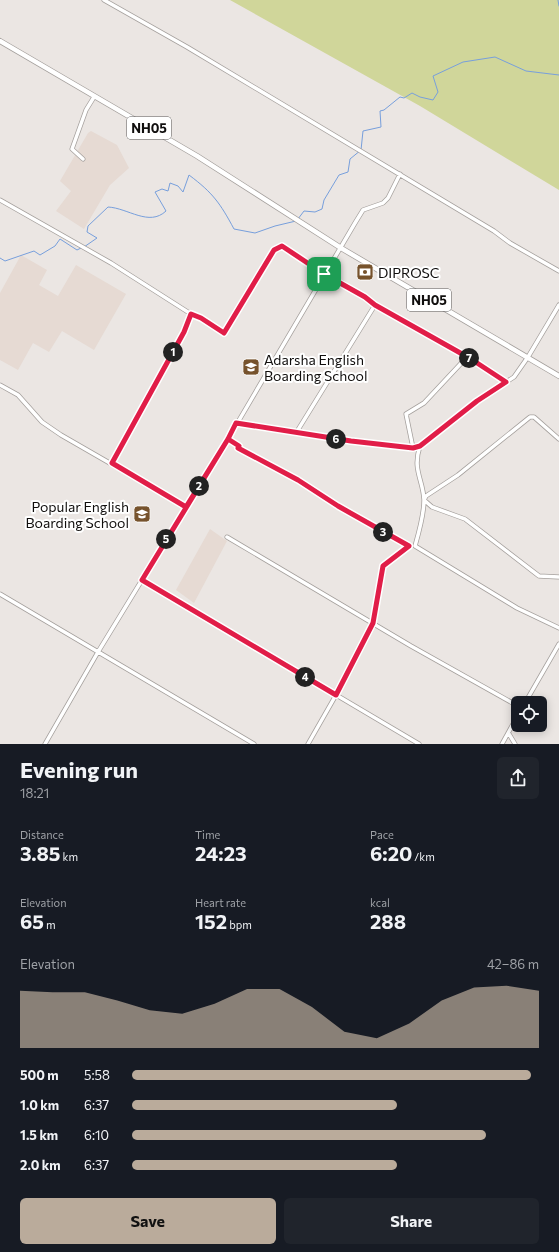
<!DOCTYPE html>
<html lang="en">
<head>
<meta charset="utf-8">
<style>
	:root { --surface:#171b24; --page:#20242c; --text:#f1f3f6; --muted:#9ea1a6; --accent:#baab9b }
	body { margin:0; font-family:Commissioner,sans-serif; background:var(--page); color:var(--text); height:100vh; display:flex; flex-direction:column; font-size:15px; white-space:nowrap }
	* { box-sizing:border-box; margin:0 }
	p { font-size:13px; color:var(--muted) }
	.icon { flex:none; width:22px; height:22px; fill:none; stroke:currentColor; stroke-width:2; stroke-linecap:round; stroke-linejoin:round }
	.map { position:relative; height:744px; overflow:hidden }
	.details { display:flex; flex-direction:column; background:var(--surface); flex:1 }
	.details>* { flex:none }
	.buttons { position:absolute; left:511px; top:696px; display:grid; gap:8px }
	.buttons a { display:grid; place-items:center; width:36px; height:36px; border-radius:6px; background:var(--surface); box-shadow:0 2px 10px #0003; font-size:20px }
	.pin { position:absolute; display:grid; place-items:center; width:34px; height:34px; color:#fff; margin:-17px; border-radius:8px; box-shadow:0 2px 6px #0006 }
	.km { position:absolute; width:20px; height:20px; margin:-10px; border-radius:50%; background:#222; color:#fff; font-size:11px; line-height:20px; text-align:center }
	.round { display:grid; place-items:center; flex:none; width:42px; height:42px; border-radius:6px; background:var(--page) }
	.summary { display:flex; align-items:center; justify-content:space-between; height:68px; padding:0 20px }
	h1 { font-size:22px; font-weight:700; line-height:30px }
	.figures { display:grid; grid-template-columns:repeat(3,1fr); gap:6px; height:68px; padding:4px 20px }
	.figures div { display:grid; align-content:center }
	.figures b { font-size:20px; font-weight:700 }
	.figures small { font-size:11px; font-weight:400 }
	.figures p { font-size:11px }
	.chart { height:112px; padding:8px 20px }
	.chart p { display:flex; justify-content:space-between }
	.chart svg { width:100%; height:72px; margin-top:4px; fill:var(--accent); opacity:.7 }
	.cta { display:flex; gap:8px; margin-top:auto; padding:8px 20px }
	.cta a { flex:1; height:46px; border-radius:6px; background:var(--accent); color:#111; font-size:16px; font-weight:700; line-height:46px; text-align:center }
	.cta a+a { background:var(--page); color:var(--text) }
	ul { padding:0 20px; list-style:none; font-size:13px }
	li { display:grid; grid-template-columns:64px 48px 1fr; align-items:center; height:30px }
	li i { height:10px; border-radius:5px; background:var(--accent) }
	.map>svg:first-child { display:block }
	.built { fill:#e6dad3 }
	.green { fill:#d0d69a }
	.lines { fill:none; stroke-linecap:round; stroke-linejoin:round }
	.stream { stroke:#779fdc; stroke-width:1 }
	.minor-casing { stroke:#a5a09d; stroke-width:5 }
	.major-casing { stroke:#a5a09d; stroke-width:6 }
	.minor { stroke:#fff; stroke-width:3.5 }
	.major { stroke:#fff; stroke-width:4.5 }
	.route-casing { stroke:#fff; stroke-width:8 }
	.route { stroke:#e11d48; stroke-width:5 }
	.labels { text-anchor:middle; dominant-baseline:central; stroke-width:4; stroke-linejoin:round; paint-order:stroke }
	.shield { fill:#fff; stroke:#585656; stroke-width:1 }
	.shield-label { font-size:13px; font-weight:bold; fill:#100e0d }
	.poi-label { font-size:14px; fill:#100e0d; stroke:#fff; text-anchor:start }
</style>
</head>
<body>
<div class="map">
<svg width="559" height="744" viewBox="0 0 559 744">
	<rect width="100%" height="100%" fill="#ebe6e3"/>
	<path class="built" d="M91,131L117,145L129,168L110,185L84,229L56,211L71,191L60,181L88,133Z
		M21,255L47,270L39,285L58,296L76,265L126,294L94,350L62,331L49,352L33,343L18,370L0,360V293Z
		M210,529L227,541L194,603L176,590Z"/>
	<path class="green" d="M230,0H559V190L420,106Z"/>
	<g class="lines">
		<path class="stream" d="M558,0L559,6
			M298,219L304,211L315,212L322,209L324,200L339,175L348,172L350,159L361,150L363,131L381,127L380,111L384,110L400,97L404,98L412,93L420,97L433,100L438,92L433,76L463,62L495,57L526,71L559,75
			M84,247L97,238L87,232L88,226L108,207C128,208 149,227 166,211L155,192L162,189L168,191L170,183L178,186L183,192L189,175C213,193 220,203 234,229L255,233L275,226L296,221
			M0,258L5,261L34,251L40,255L55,246L60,239L77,250L81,248"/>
		<g class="minor-casing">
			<path id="minor" d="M104,0L187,47L494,231L510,243L559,271
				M83,159L72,149L86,110L94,97
				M0,200L111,263L191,314
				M0,385L18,395L42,422L61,435L186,507
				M236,423L351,441L413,448L420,446L477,401L514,377L528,357L559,305
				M296,433L375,305
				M228,439L239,446L238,448L298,480L338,506L409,546L383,566L373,623L336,695L308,744
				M559,439L534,417H530L458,475L426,496L424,500L432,507L465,519L539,576L559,577
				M420,446C412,470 423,479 424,500C424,515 419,532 415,546L517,608L559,628
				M413,448L406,414L424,403L467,357
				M112,463L184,332L191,314L201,318L224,333L274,250L282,246C312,267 346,282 375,305L471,359L506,382
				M227,537L411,646L518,706
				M142,580L419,744
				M0,594L254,744
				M525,703L559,644
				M509,734L515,744
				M45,744L98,652L228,439L355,223L363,210L383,203L388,198L400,174
				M502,744L518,715"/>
		</g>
		<g class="major-casing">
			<path id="major" d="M0,41L197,156L341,248L559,376"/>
		</g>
		<use href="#minor" class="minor"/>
		<use href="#major" class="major"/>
	</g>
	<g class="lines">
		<g class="route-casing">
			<path id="route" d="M324,274L282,246L274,250L224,333L201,318L191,314L184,332L112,463L186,507L228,439L239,446L238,448L298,480L338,506L409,546L383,566L373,623L336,695L142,580L228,439L236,423L351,441L413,448L420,446L477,401L506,382L471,359L375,305L365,297L324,274"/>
		</g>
		<use href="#route" class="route"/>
	</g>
	<defs>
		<g id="bank-square" transform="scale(0.9)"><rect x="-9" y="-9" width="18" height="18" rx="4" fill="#76522c" stroke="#fff"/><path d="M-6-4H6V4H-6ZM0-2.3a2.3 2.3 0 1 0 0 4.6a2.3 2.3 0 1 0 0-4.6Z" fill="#fff"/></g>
		<g id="school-square" transform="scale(0.9)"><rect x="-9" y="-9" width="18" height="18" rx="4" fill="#76522c" stroke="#fff"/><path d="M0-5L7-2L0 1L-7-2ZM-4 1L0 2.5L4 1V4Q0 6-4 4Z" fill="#fff"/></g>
	</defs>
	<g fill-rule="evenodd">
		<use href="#bank-square" x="365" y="272"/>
		<use href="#school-square" x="251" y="367"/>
		<use href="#school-square" x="142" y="514"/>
	</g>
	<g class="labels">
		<g class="shield">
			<rect x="127" y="117" width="44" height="22" rx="3"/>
			<rect x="407" y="289" width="44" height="22" rx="3"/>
		</g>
		<g class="shield-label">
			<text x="149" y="128">NH05</text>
			<text x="429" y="300">NH05</text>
		</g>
		<g class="poi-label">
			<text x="378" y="272">DIPROSC</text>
			<text x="264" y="359">Adarsha English<tspan x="264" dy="16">Boarding School</tspan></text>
			<text x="129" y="506" text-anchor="end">Popular English<tspan x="129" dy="16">Boarding School</tspan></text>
		</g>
	</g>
</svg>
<div class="buttons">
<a><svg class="icon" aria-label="locate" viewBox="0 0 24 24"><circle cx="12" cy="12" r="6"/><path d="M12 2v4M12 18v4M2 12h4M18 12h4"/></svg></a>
</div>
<div class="pin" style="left:324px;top:274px;background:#1e9e55"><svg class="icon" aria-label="arrive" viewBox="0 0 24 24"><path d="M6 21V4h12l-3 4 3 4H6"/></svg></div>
<b class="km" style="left:173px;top:352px">1</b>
<b class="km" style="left:199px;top:486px">2</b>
<b class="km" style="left:383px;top:532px">3</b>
<b class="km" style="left:305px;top:677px">4</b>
<b class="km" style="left:166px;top:539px">5</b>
<b class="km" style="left:336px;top:439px">6</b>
<b class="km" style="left:469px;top:358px">7</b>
</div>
<section class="details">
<div class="summary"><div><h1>Evening run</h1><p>18:21</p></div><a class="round"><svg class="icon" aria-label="share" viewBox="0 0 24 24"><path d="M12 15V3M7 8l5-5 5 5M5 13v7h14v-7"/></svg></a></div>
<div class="figures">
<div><p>Distance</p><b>3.85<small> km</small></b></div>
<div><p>Time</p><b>24:23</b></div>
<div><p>Pace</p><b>6:20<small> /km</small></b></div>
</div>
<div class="figures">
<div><p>Elevation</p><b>65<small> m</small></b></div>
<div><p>Heart rate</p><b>152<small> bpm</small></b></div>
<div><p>kcal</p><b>288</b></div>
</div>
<div class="chart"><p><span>Elevation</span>42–86 m</p>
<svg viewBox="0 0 160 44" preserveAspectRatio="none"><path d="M0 44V9L10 10L20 10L30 15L40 21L50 23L60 17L70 8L80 8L90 19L100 34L110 38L120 29L130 15L140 7L150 6L160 9V44z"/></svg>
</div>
<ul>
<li><b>500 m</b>5:58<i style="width:98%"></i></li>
<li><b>1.0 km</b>6:37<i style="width:65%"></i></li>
<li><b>1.5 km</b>6:10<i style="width:87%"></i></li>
<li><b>2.0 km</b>6:37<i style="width:65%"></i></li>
</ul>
<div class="cta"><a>Save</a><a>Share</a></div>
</section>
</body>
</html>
